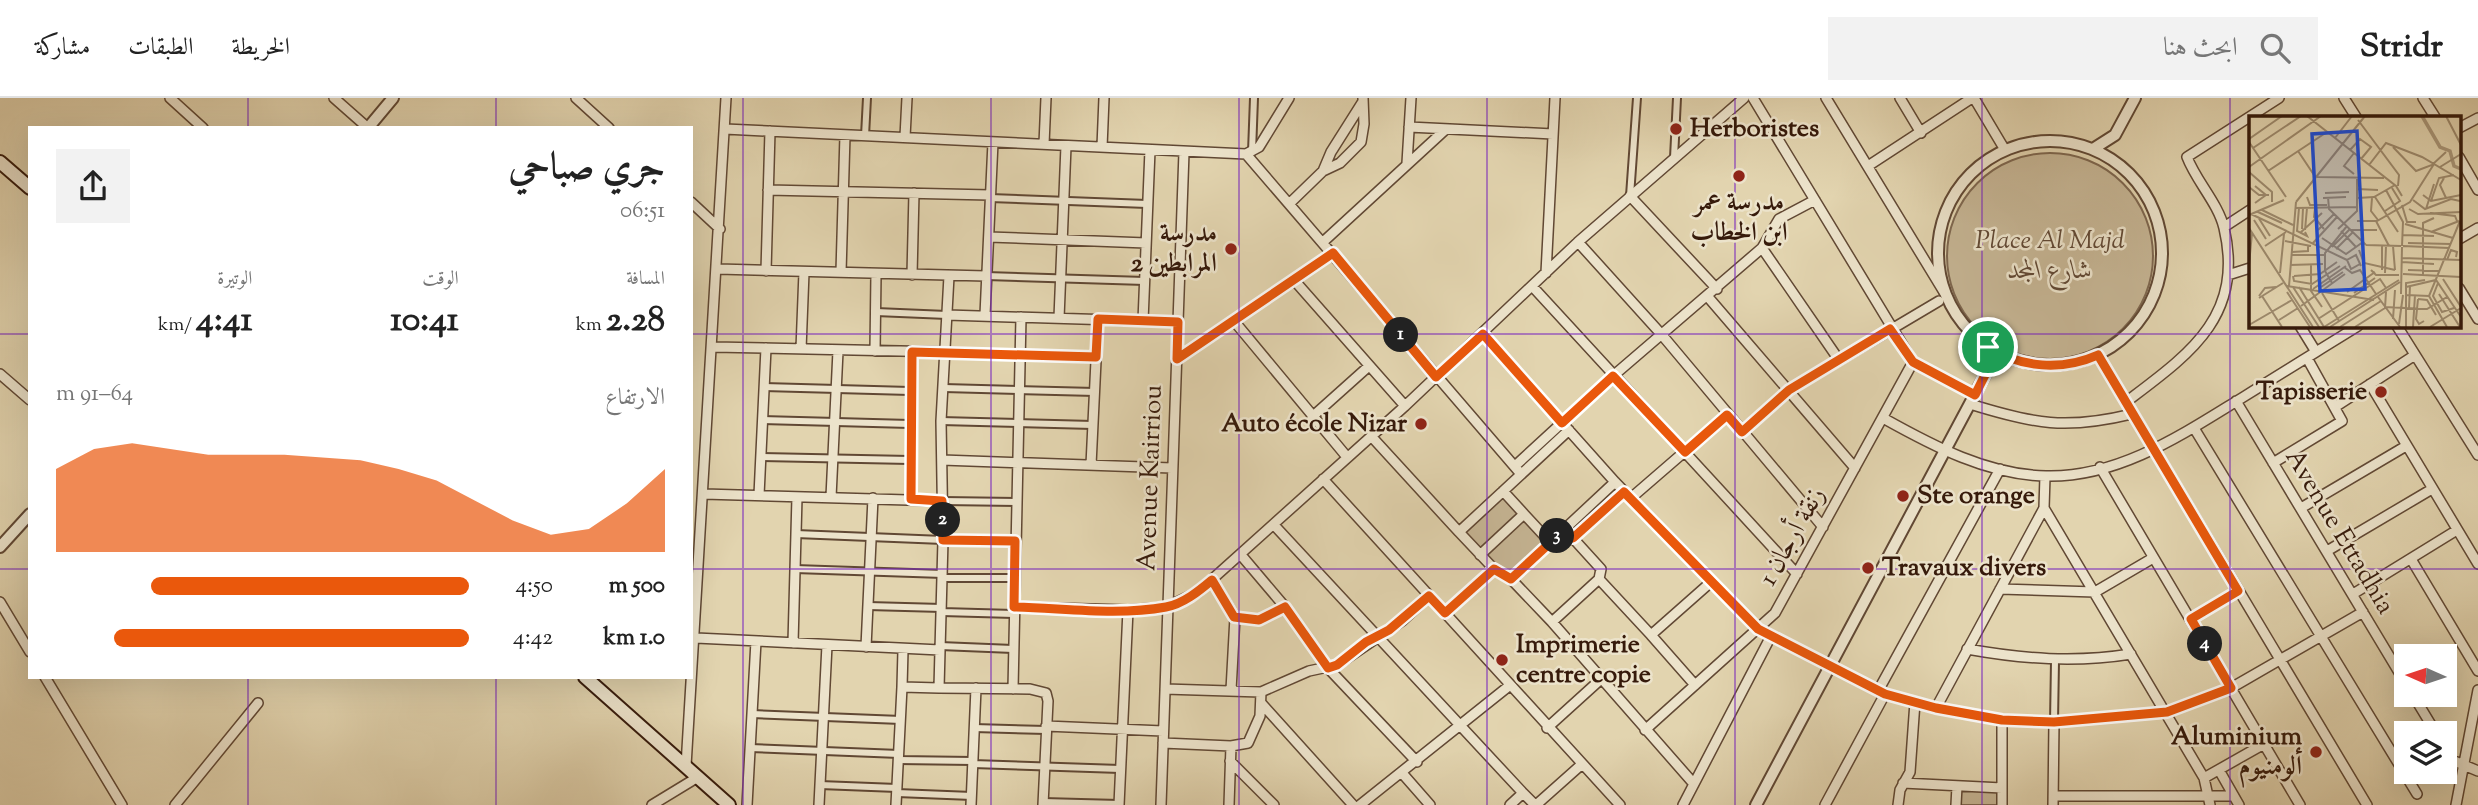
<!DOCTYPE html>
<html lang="ar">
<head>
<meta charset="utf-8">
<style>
	:root { --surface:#fff; --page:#f2f2f2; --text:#222; --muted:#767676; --line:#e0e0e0; --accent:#ea580c }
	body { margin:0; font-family:"Sorts Mill Goudy",Amiri,serif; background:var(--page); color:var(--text); direction:rtl; height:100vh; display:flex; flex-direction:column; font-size:26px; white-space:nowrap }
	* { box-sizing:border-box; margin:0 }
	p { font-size:23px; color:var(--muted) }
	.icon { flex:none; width:38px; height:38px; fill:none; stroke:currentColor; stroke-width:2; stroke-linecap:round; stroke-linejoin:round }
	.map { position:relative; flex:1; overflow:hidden; direction:ltr }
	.details { position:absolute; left:28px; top:28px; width:665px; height:553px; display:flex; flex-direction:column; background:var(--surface); border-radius:0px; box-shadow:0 7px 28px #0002; direction:rtl }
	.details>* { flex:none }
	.needle { width:46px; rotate:273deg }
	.buttons { position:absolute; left:2394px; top:546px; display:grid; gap:14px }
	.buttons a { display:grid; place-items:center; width:63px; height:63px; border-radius:0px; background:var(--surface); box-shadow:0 7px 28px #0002; font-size:35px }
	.pin { position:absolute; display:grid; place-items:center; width:60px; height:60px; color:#fff; margin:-30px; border:4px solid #fff; border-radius:50%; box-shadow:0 2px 7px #0007 }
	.km { position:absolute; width:35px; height:35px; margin:-18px; border-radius:50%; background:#222; color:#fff; font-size:19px; line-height:35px; text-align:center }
	.round { display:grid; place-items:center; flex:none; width:74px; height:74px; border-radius:0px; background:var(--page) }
	.headline { display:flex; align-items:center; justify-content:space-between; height:119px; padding:0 28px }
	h1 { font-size:38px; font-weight:800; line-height:52px }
	.stats { display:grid; grid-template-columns:repeat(3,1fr); gap:10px; height:119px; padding:7px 28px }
	.stats div { display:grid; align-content:center }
	.stats b { font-size:35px; font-weight:800 }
	.stats small { font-size:19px; font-weight:400 }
	.stats p { font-size:19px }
	.chart { height:196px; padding:14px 28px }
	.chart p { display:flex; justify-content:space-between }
	.chart svg { width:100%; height:126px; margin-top:7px; fill:var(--accent); opacity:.7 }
	ul { padding:0 28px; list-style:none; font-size:23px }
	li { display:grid; grid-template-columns:112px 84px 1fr; align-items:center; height:52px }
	li i { height:18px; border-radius:9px; background:var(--accent) }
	header { display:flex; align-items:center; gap:42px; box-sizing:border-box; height:98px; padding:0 35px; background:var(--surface); border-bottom:2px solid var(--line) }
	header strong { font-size:33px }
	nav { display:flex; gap:38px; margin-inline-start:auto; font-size:24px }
	.search { width:490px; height:63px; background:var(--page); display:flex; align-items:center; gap:18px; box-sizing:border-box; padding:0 24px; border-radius:0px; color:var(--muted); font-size:26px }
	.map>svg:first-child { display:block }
	.green { fill:#c5b493; stroke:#7e674f; stroke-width:2 }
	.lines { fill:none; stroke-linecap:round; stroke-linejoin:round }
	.pedestrian-casing { stroke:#614834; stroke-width:10 }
	.minor-casing { stroke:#614834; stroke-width:12 }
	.tertiary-casing { stroke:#614834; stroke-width:14 }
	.secondary-casing { stroke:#361a0b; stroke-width:16 }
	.pedestrian { stroke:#ece3cb; stroke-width:6 }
	.minor { stroke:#ece3cb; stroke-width:9 }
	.tertiary { stroke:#ece3cb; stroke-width:10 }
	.secondary { stroke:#ece3cb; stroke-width:12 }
	.route-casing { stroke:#fff; stroke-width:14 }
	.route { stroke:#ea580c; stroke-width:9 }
	.grid { fill:none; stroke:#7b2cbf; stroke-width:2; stroke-opacity:0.55 }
	.poi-dot { fill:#8f2418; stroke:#ece3cb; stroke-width:2.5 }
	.labels { text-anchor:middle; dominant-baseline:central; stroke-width:5; stroke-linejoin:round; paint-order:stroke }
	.poi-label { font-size:26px; font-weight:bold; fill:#361a0b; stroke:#ece3cb; text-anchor:start }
	.park-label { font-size:26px; font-style:italic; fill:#614834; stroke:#ece3cb }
	.street-label { font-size:26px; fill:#361a0b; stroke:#ece3cb }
	.inset-river { fill:none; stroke:#a89577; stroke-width:3.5 }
	.inset-road { fill:none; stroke:#9d8a6d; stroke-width:2 }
	.view { fill:#1d4ed8; fill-opacity:0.15; stroke:#1d4ed8; stroke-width:3.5 }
	.inset-edge { fill:none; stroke:#361a0b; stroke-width:3.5 }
</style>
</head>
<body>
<header>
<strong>Stridr</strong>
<div class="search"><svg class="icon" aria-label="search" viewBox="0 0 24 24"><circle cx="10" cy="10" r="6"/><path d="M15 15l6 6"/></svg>ابحث هنا</div>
<nav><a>الخريطة</a><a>الطبقات</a><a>مشاركة</a></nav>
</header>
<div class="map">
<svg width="2478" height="707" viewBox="0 0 2478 707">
	<rect width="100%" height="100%" fill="#e2d4af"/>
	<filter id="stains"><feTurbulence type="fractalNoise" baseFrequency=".00286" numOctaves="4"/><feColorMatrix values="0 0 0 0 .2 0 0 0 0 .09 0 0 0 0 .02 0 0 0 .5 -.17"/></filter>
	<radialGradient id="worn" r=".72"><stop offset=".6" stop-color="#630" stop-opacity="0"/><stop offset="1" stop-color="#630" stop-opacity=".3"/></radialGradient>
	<path class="green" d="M1947 158a103 103 0 1 1 206 0a103 103 0 1 1-206 0Z
		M1503,393L1550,444L1511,481L1459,434Z
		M1958,689L2001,690V707H1957Z"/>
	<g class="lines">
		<g class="pedestrian-casing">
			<path id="pedestrian" d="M865,38L867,0
				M1252,54L1254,0
				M1674,60L1677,0
				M1630,98L1637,0
				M990,100L1147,106
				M986,178L1145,183
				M876,214L947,217
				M946,254L1096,259
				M764,289L910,293
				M944,290L1095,294
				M762,322L910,326
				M941,323L1093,327
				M760,359L910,362
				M942,403L1017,404
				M796,436L943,442
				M795,471L943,476
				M943,480H1015
				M868,508L942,510
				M942,514L1014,516
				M940,548L1013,551
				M752,616L901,622
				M2054,624L2055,563
				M974,630L1046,632
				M750,650L899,656
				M898,662L973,663
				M973,666L1120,671
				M820,687L897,690
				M897,695L972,698
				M1043,704L1119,706"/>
		</g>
		<g class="minor-casing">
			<path id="minor" d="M170,0L203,30
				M334,0L368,30
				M576,0L609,30
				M1826,0L1947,199
				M1900,0L1921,35
				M1974,0L2005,52
				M2344,0L2356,19
				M2423,0L2435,19
				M1409,29L1553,36
				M2459,30L2478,20
				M725,31L1246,56L1259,49L1289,0
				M905,39L907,0
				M1044,46L1046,0
				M1102,49L1104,0
				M1246,56L1521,376
				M2459,59L2478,92
				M1407,65L1411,0
				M1868,68L1972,0
				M1323,73L1331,54L1362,5
				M768,92L990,97
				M1630,98L1717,191
				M691,104L720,131
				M1290,105L1323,73L1340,65L1361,44L1364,26L1363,0
				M2224,129L2250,112
				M989,139L1146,145
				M2459,141L2478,130
				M1323,144L1446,31
				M1578,144L1662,237L1823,429
				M1762,150L1839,262
				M718,171L986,178
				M766,173L770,33
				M841,174L845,37
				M1546,175L1555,0
				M912,177L914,95
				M2228,177L2250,170
				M1294,182L1405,308
				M1532,188L1797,476
				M2459,190L2478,221
				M1708,199L1855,370
				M947,217L1178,224
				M985,217L993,44
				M1059,220L1066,48
				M1143,223L1150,52
				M1234,223L1347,359
				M2300,228L2316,254
				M2397,228L2478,357
				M1483,236L1615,384L1758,531L1885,596L1936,610L2002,622L2054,624L2167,614L2231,590L2363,514
				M714,249L946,254
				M801,251L804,174
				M875,253L876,176
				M2098,257L2367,707
				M1177,261L1333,155
				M1913,264L1975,297
				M0,276L30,302
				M2370,286L2478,466
				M2236,303L2406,586
				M2126,304C2188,257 2245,219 2224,130C2218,105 2196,83 2187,59L2279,0
				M1970,306C2034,326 2066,332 2132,316
				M2335,309L2415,257
				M1312,319L1369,268
				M1883,320C1933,348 1988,377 2046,378C2120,380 2186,334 2245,298C2283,274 2321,251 2358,228
				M2194,330L2417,696
				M1569,332L1459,434L1494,471L1511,481L1552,524L1694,686
				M1742,333L1789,292L1939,203
				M1371,338L1459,434
				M942,362L1172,370
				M2273,365L2342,323L2307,260
				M1091,367L1098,221
				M1515,368L1613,278L1762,150L1779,121L1815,102
				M2100,369L2300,707
				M1323,381L1620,707
				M704,396L942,403
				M759,397L766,250
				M831,399L838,253
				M1631,400L1727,317
				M911,401L912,254
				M2044,410L2204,680L2210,707
				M2301,410L2406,348
				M1524,416L1550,444
				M1274,427L1523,695
				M1571,438L1601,471L1599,481
				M1573,440L1624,394
				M943,442L1015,443
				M2327,453L2432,391
				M1241,457L1285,509
				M1480,457L1524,416L1503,393
				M2411,461L2478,573
				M1511,481L1615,384
				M1212,482L1235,519L1231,592
				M2000,491L2095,494L2153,460
				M2353,496L2457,432
				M0,504L30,554
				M1014,509L1128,512L1167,509L1198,494L1405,308L1578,144L1744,0
				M1445,515L1494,471
				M1235,519L1259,522L1285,509L1328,570L1417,664
				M2191,521L2238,493
				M1552,524L1599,481L1651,537L1711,484
				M1651,537L1695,587
				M696,540L940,552L939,590L902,589L903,552
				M793,545L797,399
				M866,549L873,400
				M1967,551C2023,561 2075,565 2131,556
				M940,552L943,442L941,323L949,178
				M45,579L122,707
				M939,590L1030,591L1046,595L1048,603L1043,707
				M1013,591L1021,219
				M1165,591L1261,594L1309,573L1337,567L1402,523L1429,498
				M1878,593L2000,371
				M2413,597L2436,635
				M1262,606L1353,707
				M1936,610L2044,410L2045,378
				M1046,628L1163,633
				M1547,630L1600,582
				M1645,632L1775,515L1913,264L1753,0
				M1163,645L1231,648L1248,645L1260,618L1261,594
				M2445,650L2452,662L2478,673
				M1230,663L1274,707
				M686,668L726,0
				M2219,672L2239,707
				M1402,675L1430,707
				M2204,680L2264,646
				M1903,685L2002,690
				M2053,698H2234
				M175,707L258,605
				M652,707L698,679
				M747,707L756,543
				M819,707L827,547
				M896,707L902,589
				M971,707L976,590
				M1119,707L1128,512
				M1161,707L1184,54
				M1229,707L1231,648
				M1360,707L1509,588
				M1510,707L1523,695L1535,707
				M1536,707L1581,667
				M1683,707L1771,538
				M1825,707L1885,596
				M1898,707L1900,692L1910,674L1915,604
				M1956,707L1957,688
				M2002,707V622
				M2053,707L2054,624
				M2456,707L2478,592"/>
		</g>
		<g class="tertiary-casing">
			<path id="tertiary" d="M368,30L393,0
				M1938 155a112 112 0 1 1 224 0a112 112 0 1 1-224 0Z
				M2093,51L2115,37L2135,0
				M0,449L30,416
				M1756,707L1991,266L2005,258"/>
		</g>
		<g class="secondary-casing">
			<path id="secondary" d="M0,64L30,90
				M585,579L729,707"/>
		</g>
		<use href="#pedestrian" class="pedestrian"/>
		<use href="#minor" class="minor"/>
		<use href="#tertiary" class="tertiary"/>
		<use href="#secondary" class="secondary"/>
	</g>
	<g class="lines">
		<g class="route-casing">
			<path id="route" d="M1333,155L1436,279L1483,236L1562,325L1613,278L1685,354L1727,317L1742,334L1789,292L1890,231L1913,264L1975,297L1991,265L1988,249C2021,270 2062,273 2098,257L2238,493L2191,521L2231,590L2167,614L2054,624L2002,622L1936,610L1885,596L1758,531L1624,394L1573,440L1565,431L1511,481L1494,471L1445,515L1429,498L1389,532L1366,544L1337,567L1328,570L1285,509L1259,522L1234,519L1212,482C1199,493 1183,506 1166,509C1117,518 1063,510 1014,509L1015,443L943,442L942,403L911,401L912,254L1096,259L1098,221L1178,224L1177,261Z"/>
		</g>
		<use href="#route" class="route"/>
	</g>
	<path class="grid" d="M248,0V30M496,0V30M743,0V707M991,0V707M1239,0V707M1487,0V707M1735,0V707M1982,0V707M2230,0V707M0,236H30M691,236H2478M0,471H30M691,471H2478M248,579V707M496,579V707"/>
	<g class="poi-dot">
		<circle cx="1676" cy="31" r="7"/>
		<circle cx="1739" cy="78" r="7"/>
		<circle cx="1231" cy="151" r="7"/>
		<circle cx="2381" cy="294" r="7"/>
		<circle cx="1421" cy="326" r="7"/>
		<circle cx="1903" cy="398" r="7"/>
		<circle cx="1868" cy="470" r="7"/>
		<circle cx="1502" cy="562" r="7"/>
		<circle cx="2316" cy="654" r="7"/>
	</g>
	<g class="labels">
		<g class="poi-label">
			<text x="1690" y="31">Herboristes</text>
			<text x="1739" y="105" text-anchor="middle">مدرسة عمر<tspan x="1739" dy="30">ابن الخطاب</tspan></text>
			<text x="1217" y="136" text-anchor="end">مدرسة<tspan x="1217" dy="30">المرابطين 2</tspan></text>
			<text x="2367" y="294" text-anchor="end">Tapisserie</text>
			<text x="1407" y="326" text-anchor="end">Auto école Nizar</text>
			<text x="1917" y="398">Ste orange</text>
			<text x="1882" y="470">Travaux divers</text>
			<text x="1516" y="547">Imprimerie<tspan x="1516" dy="30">centre copie</tspan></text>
			<text x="2302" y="639" text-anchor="end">Aluminium<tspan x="2302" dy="30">ألومنيوم</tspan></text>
		</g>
		<g class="park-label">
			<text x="2050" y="143">Place Al Majd<tspan x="2050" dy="30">شارع المجد</tspan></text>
		</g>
		<g class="street-label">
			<text transform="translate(1151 380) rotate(-88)">Avenue Kairriou</text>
			<text transform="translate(2339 434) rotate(59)">Avenue Ettadhia</text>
			<text transform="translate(1793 439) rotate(-61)">زنقة أرجان 1</text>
		</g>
	</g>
	<g transform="translate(2249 18)">
		<rect width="212" height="212" fill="#e2d4af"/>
		<path class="inset-river" d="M173,0L191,31L201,35L205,50L212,53"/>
		<path class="inset-road" d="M58,0L147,70L153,80M197,0L212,29M109,4L150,59L149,70M86,22L103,0M0,23L33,0M0,26L37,81M144,31L167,55L183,49L197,36M4,32L52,0M101,34L111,23L122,31L112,43M49,35L67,62M120,49L137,27L173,41L212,64M0,51L72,0M191,51L212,38M19,55L78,16M0,56L23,76V86M105,58L95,50L105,37M68,61L135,62M195,62L191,69L197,82M0,71L10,79H20M108,73L129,74M137,74L154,106L153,130M76,77L100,76M174,79L182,85L212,79M58,81L61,89H78M79,81L80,93L117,129M126,81L149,116M74,82L97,81M108,82L125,81L146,69M123,82L122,95L129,104M164,84L176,93L202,83L211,85M182,85L190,62L205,59M47,86L116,0M6,87L17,79L6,70M153,89L158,106H167M46,92L108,91M50,92L48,115L58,120L56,116M66,92L65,101L75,113M160,93L169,98L212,96M177,93L185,68M13,94L44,109M136,95L151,85L143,72M9,96L33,107M181,97L206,100L208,105M2,98L98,144M0,99L35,84M9,101L21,120M5,104L17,123M108,105H128L161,86L185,48M127,105L140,130M156,108L204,122M0,112L64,211M53,113L54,92M89,113L108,95V61M56,114L58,92M69,114L85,98M102,114H128M92,115L107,131M182,116L210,105M51,117L73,97M154,119L185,120M73,122L97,138L114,126M36,125L62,130M64,127L88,101M159,127L202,128M117,129L152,130M16,130L37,116M144,130L146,154M154,130L200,132M83,131L101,113M87,133L104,116M110,134L115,147L146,154M43,136L59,135V130M42,139H75M153,142L212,144M198,144L202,134L208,136L207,141M153,146L185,148M62,148V175L73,191M111,148L102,153L98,144L107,139L112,150M0,149L3,117M41,149L74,148M95,151L103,157L111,154L127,178M122,154L127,159H150M133,154V130M159,154L190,155M31,157L35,118M136,157L137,130M154,158L212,161M44,160L45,165L63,168L91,150M45,160L71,158L88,146M174,160V107L185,102M194,163L212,191M83,167L76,155V137L98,110M189,167L184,180L193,196L205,192M38,170L125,184M40,170L47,86M44,171L70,211M50,171L75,211M72,171L94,156M157,171L187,164L212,201M64,173L97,150M38,176L61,211M98,176L126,156M73,177L90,205M105,177L126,162M152,178L153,131M190,178L211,211M157,179L180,180M10,180L16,172L27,171M13,180L33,211M180,180L211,105M180,180L198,211M129,181L151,211M10,182L34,167M169,183L167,203L170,208L175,205M169,183L178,184L187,199M52,190L96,158M135,191L178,193L198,181M160,192L161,170M69,203L131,163L137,172M144,203L146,174M30,204L49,192M150,208L154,179M0,209L43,184M75,211L150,164M81,211L151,166M91,211L132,185M106,211L136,192L137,176M157,211V167L176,164M164,211L166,179M181,211L212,192"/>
		<path class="view" d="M108,15L116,173L71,175L63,18Z"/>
		<rect width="212" height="212" class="inset-edge"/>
	</g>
	<rect width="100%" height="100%" filter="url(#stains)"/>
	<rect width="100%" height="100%" fill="url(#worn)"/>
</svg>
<div class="buttons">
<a><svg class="needle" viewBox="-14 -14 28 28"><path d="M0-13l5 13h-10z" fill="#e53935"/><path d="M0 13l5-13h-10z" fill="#767676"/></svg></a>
<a><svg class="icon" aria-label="layers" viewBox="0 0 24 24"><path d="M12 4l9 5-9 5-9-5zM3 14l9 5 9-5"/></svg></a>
</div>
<div class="pin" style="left:1988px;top:249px;background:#1e9e55"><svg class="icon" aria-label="arrive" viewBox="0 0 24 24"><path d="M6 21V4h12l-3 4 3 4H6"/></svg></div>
<b class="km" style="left:1401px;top:237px">1</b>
<b class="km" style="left:943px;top:422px">2</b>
<b class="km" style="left:1557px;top:438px">3</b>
<b class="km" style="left:2205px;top:546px">4</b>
<section class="details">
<div class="headline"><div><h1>جري صباحي</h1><p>06:51</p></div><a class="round"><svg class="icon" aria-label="share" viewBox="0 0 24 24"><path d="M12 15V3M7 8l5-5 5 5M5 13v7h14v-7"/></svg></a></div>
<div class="stats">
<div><p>المسافة</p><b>2.28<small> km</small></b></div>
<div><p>الوقت</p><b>10:41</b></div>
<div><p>الوتيرة</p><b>4:41<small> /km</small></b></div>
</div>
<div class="chart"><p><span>الارتفاع</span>64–91 m</p>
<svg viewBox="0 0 160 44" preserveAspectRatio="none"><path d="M0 44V15L10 8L20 6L30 8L40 10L50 10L60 10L70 11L80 12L90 15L100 19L110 26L120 33L130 38L140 36L150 27L160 15V44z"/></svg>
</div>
<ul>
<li><b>500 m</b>4:50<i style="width:77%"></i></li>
<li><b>1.0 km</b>4:42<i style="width:86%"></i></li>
</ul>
</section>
</div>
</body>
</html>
